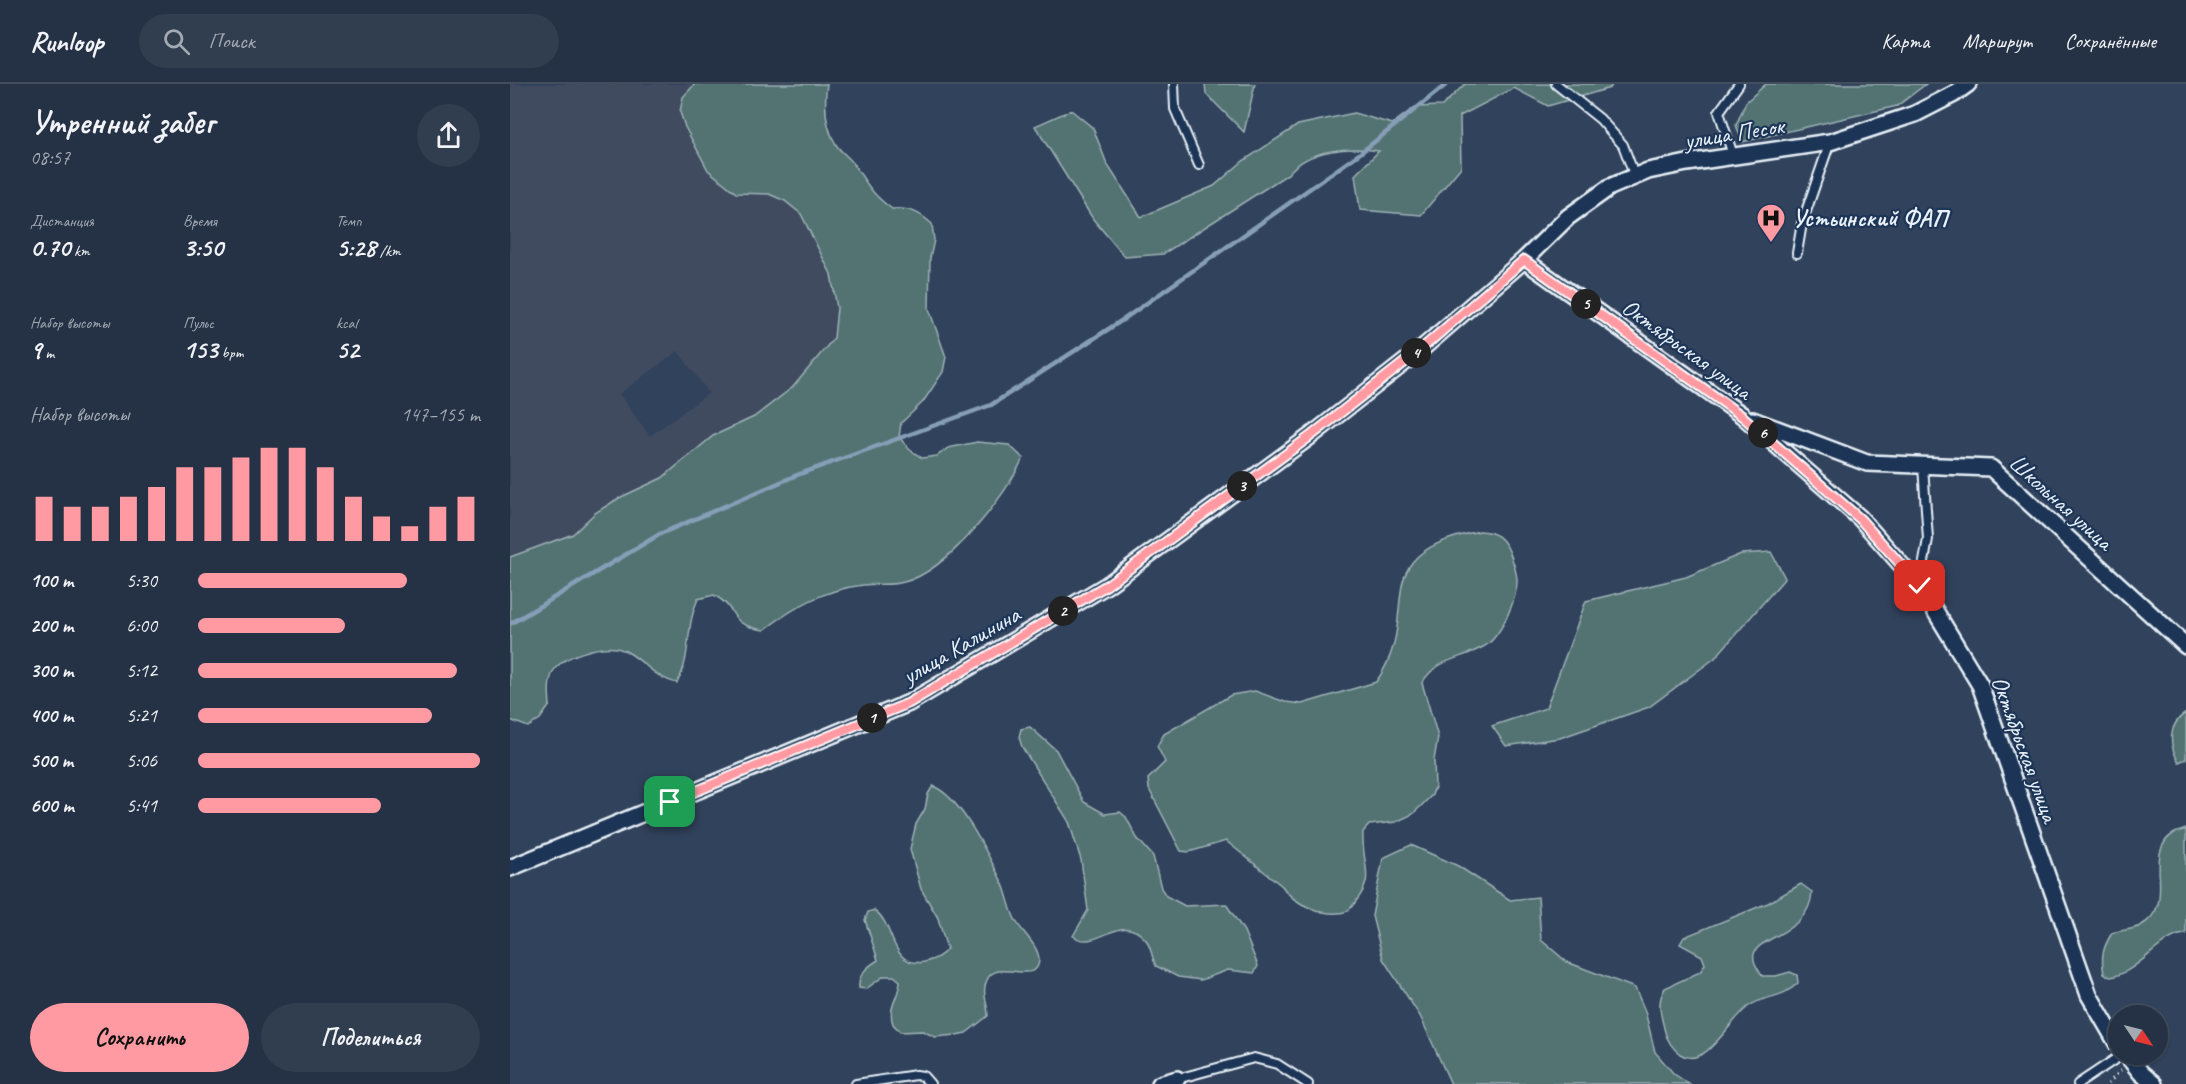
<!DOCTYPE html>
<html lang="ru">
<head>
<meta charset="utf-8">
<style>
	:root { --surface:#253245; --page:#313e50; --text:#f1f3f6; --muted:#a3aab3; --line:#424d5e; --accent:#ff9aa2 }
	body { margin:0; font-family:Caveat,sans-serif; background:var(--page); color:var(--text); height:100vh; display:flex; flex-direction:column; font-size:22px; white-space:nowrap }
	* { box-sizing:border-box; margin:0 }
	p { font-size:20px; color:var(--muted) }
	.icon { flex:none; width:33px; height:33px; fill:none; stroke:currentColor; stroke-width:2; stroke-linecap:round; stroke-linejoin:round }
	.map { position:relative; flex:1; overflow:hidden }
	.panel { display:flex; flex-direction:column; background:var(--surface); width:510px }
	.panel>* { flex:none }
	.needle { width:39px; rotate:125deg }
	.controls { position:absolute; left:1598px; top:921px; display:grid; gap:12px }
	.controls a { display:grid; place-items:center; width:60px; height:60px; border-radius:50%; background:var(--surface); box-shadow:0 2px 4px #0004,0 0 0 2px var(--line); font-size:30px }
	.pin { position:absolute; display:grid; place-items:center; width:51px; height:51px; color:#fff; margin:-26px; border-radius:12px; box-shadow:0 3px 9px #0006 }
	.km { position:absolute; width:30px; height:30px; margin:-15px; border-radius:50%; background:#222; color:#fff; font-size:16px; line-height:30px; text-align:center }
	.round { display:grid; place-items:center; flex:none; width:63px; height:63px; border-radius:32px; background:var(--page) }
	.summary { display:flex; align-items:center; justify-content:space-between; height:102px; padding:0 30px }
	h1 { font-size:33px; font-weight:600; line-height:45px }
	.metrics { display:grid; grid-template-columns:repeat(3,1fr); gap:9px; height:102px; padding:6px 30px }
	.metrics div { display:grid; align-content:center }
	.metrics b { font-size:26px; font-weight:600 }
	.metrics small { font-size:16px; font-weight:400 }
	.metrics p { font-size:16px }
	.chart { height:168px; padding:12px 30px }
	.chart p { display:flex; justify-content:space-between }
	.chart svg { width:100%; height:108px; margin-top:6px; stroke:var(--accent); stroke-width:6 }
	.primary-button { display:flex; gap:12px; margin-top:auto; padding:12px 30px }
	.primary-button a { flex:1; height:69px; border-radius:36px; background:var(--accent); color:#111; font-size:24px; font-weight:600; line-height:69px; text-align:center }
	.primary-button a+a { background:var(--page); color:var(--text) }
	ul { padding:0 30px; list-style:none; font-size:20px }
	li { display:grid; grid-template-columns:96px 72px 1fr; align-items:center; height:45px }
	li i { height:15px; border-radius:8px; background:var(--accent) }
	header { display:flex; align-items:center; gap:36px; box-sizing:border-box; height:84px; padding:0 30px; background:var(--surface); border-bottom:2px solid var(--line) }
	header strong { font-size:28px }
	nav { display:flex; gap:33px; margin-inline-start:auto; font-size:21px }
	.search { width:420px; height:54px; background:var(--page); display:flex; align-items:center; gap:15px; box-sizing:border-box; padding:0 21px; border-radius:33px; color:var(--muted); font-size:22px }
	main { display:flex; flex:1; min-height:0 }
	.map>svg:first-child { display:block }
	.built { fill:#3f4c60; fill-rule:evenodd }
	.green { fill:#537373; stroke:#9eb2b6; stroke-width:1.5 }
	.lines { fill:none; stroke-linecap:round; stroke-linejoin:round }
	.stream { stroke:#869eb7; stroke-width:4.5 }
	.lane-casing { stroke:#e8f1f8; stroke-width:12 }
	.street-casing { stroke:#e8f1f8; stroke-width:20 }
	.path { stroke:#e8f1f8; stroke-width:3; stroke-dasharray:1.5 4.5; stroke-linecap:butt }
	.lane { stroke:#1d3557; stroke-width:8 }
	.street { stroke:#1d3557; stroke-width:15 }
	.route-casing { stroke:#fff; stroke-width:12 }
	.route { stroke:#ff9aa2; stroke-width:8 }
	.labels { text-anchor:middle; dominant-baseline:central; stroke-width:4.5; stroke-linejoin:round; paint-order:stroke }
	.street-label { font-size:24px; fill:#e8f1f8; stroke:#1d3557 }
	.poi-label { font-size:24px; font-weight:bold; fill:#e8f1f8; stroke:#1d3557; text-anchor:start }
</style>
</head>
<body>
<header>
<strong>Runloop</strong>
<div class="search"><svg class="icon" aria-label="search" viewBox="0 0 24 24"><circle cx="10" cy="10" r="6"/><path d="M15 15l6 6"/></svg>Поиск</div>
<nav><a>Карта</a><a>Маршрут</a><a>Сохранённые</a></nav>
</header>
<main>
<section class="panel">
<div class="summary"><div><h1>Утренний забег</h1><p>08:57</p></div><a class="round"><svg class="icon" aria-label="share" viewBox="0 0 24 24"><path d="M12 15V3M7 8l5-5 5 5M5 13v7h14v-7"/></svg></a></div>
<div class="metrics">
<div><p>Дистанция</p><b>0.70<small> km</small></b></div>
<div><p>Время</p><b>3:50</b></div>
<div><p>Темп</p><b>5:28<small> /km</small></b></div>
</div>
<div class="metrics">
<div><p>Набор высоты</p><b>9<small> m</small></b></div>
<div><p>Пульс</p><b>153<small> bpm</small></b></div>
<div><p>kcal</p><b>52</b></div>
</div>
<div class="chart"><p><span>Набор высоты</span>147–155 m</p>
<svg viewBox="0 0 160 44" preserveAspectRatio="none"><path d="M5 44V26M15 44V30M25 44V30M35 44V26M45 44V22M55 44V14M65 44V14M75 44V10M85 44V6M95 44V6M105 44V14M115 44V26M125 44V34M135 44V38M145 44V30M155 44V26"/></svg>
</div>
<ul>
<li><b>100 m</b>5:30<i style="width:74%"></i></li>
<li><b>200 m</b>6:00<i style="width:52%"></i></li>
<li><b>300 m</b>5:12<i style="width:92%"></i></li>
<li><b>400 m</b>5:21<i style="width:83%"></i></li>
<li><b>500 m</b>5:06<i style="width:100%"></i></li>
<li><b>600 m</b>5:41<i style="width:65%"></i></li>
</ul>
<div class="primary-button"><a>Сохранить</a><a>Поделиться</a></div>
</section>
<div class="map">
<svg width="1676" height="1000" viewBox="0 0 1676 1000">
	<rect width="100%" height="100%" fill="#31425c"/>
	<filter id="ink" filterUnits="userSpaceOnUse"><feTurbulence type="fractalNoise" baseFrequency=".0167" numOctaves="2"/><feDisplacementMap in="SourceGraphic" scale="12" xChannelSelector="R" yChannelSelector="G"/><feConvolveMatrix kernelMatrix="1 2 1 2 8 2 1 2 1" color-interpolation-filters="sRGB"/></filter>
	<g filter="url(#ink)">
		<path class="built" d="M0,0H226L372,277L0,532ZM168,267L199,309L140,352L109,310Z"/>
		<path class="green" d="M185,0H317C314,21 315,44 327,62C332,69 339,73 343,79C357,99 361,110 382,125C400,124 409,128 422,140L424,156L420,174L419,225L436,273L433,288L413,318L391,339L389,353L399,365L412,374L427,372L438,364L467,358L499,361L513,374C496,413 436,488 394,498C381,502 367,499 353,501C313,506 286,522 254,546C215,540 231,526 204,511L188,515C175,542 182,573 167,599C140,593 129,569 107,564C90,561 51,572 43,588C38,598 39,610 40,621L30,635L18,643L0,636V473L63,450L85,429L109,414L152,394L203,352L244,333L283,303L324,254L327,224L321,190L291,130L275,117L259,110L226,109L198,86L175,43L170,28L173,13Z
			M695,0H745L734,48L696,10Z
			M955,0H1103L1100,4L1038,22L1004,4L950,32L951,83L911,131L850,126L845,91L869,67C840,62 798,65 778,90L653,170L615,173L583,135L525,42L561,26L583,44L597,80L631,133L704,102L733,77L788,41L844,29L882,40L905,23L932,22Z
			M1256,0H1416L1387,22L1232,58L1226,41L1236,18Z
			M970,447C986,448 993,453 1000,469C1003,477 1006,486 1007,495C1008,514 990,555 973,563C950,576 927,574 912,599L928,653L924,676L925,703L922,711L903,730L886,738L859,741L853,748C851,787 870,792 838,827C816,835 783,820 772,802L716,757L679,768L671,767L639,705L638,695L655,678L647,662L654,650L721,611L745,607L775,618L792,620L866,598C916,528 849,470 970,447Z
			M1261,468L1275,494L1205,574L1139,623L1050,654L996,662L982,642L1036,624L1076,517L1176,493L1231,470Z
			M1676,629V675L1669,678C1658,661 1658,640 1676,629Z
			M520,643L546,666L574,718L595,730L610,728L616,733L627,754L643,772L651,804L656,812L675,822L716,820L734,847L748,882L744,889L718,886L691,896L668,893L646,882C642,874 641,863 636,856C610,825 588,869 563,852L578,826L571,776L559,738L512,663L509,653L511,645Z
			M423,702C451,713 478,771 492,798C498,810 499,825 506,837C512,848 529,862 529,876C528,903 487,873 477,896C471,908 478,919 478,932L456,949L446,951L425,953L413,947L390,948L383,940C377,923 389,914 390,897L384,892H374L356,905L349,904C348,890 357,883 368,876L355,836L358,828L364,826C386,840 379,884 414,878C424,876 431,873 437,865L428,834L411,805L400,765L406,740L415,725L418,710Z
			M1676,745V850C1652,850 1627,890 1600,893L1594,889C1590,872 1594,862 1602,849C1611,846 1622,846 1630,842C1670,821 1631,770 1663,750C1666,748 1672,747 1676,745Z
			M901,761L948,782L1000,816L1028,813L1031,856L1057,878L1125,904L1135,927L1145,968L1164,990L1179,1000H941L910,932L873,875L862,832L873,774Z
			M1291,800L1302,808C1300,849 1249,852 1244,870C1242,877 1248,885 1252,892H1266L1280,888L1287,891L1288,899C1272,915 1255,911 1239,922C1218,937 1196,987 1170,970C1163,965 1157,956 1155,948C1151,931 1146,919 1155,904L1190,888L1195,880L1192,872L1170,860L1174,853L1258,819Z"/>
		<g class="lines">
			<path class="stream" d="M0,540L150,450L287,391L481,321L614,235L849,70L937,0"/>
			<g class="lane-casing">
				<path id="lane" d="M664,0L665,25L689,81
					M1046,0L1090,35L1113,61L1125,93
					M1223,71L1209,28L1229,0
					M1287,169L1292,139L1320,58
					M1410,500L1418,455L1413,382
					M667,995L744,974L767,980L798,1000
					M346,1000L406,991L413,992L420,1000
					M1568,1000L1613,970"/>
			</g>
			<g class="street-casing">
				<path id="street" d="M1014,176L1232,331L1350,434L1410,502L1470,601L1579,911L1608,961
					M1243,336L1357,379L1481,384L1676,562
					M0,784L399,619L597,501L802,351L909,267L1014,176L1058,133L1100,103L1138,87L1177,79L1320,58L1405,30L1444,10L1458,0
					M1616,970L1631,989L1644,1000
					M650,1000L667,995"/>
			</g>
			<path class="path" d="M1598,1000L1611,986"/>
			<use href="#lane" class="lane"/>
			<use href="#street" class="street"/>
		</g>
	</g>
	<g class="lines" filter="url(#ink)">
		<g class="route-casing">
			<path id="route" d="M160,718L399,619L597,501L802,351L909,267L1014,176L1232,332L1350,435L1410,502"/>
		</g>
		<use href="#route" class="route"/>
	</g>
	<defs>
		<g id="hospital-pin" transform="scale(1.5)"><path d="M0 17L-7.5 6A9.5 9.5 0 1 1 7.5 6Z" fill="#ff9aa2" stroke="#1d3557"/><path d="M-5-5h3v3.5h4V-5h3V5h-3V1.5h-4V5h-3Z" fill="#111"/></g>
	</defs>
	<g fill-rule="evenodd">
		<use href="#hospital-pin" x="1261" y="134"/>
	</g>
	<g class="labels">
		<g class="street-label">
			<text transform="translate(1224 49) rotate(-9)">улица Песок</text>
			<text transform="translate(1177 265) rotate(36)">Октябрьская улица</text>
			<text transform="translate(1551 418) rotate(42)">Школьная улица</text>
			<text transform="translate(451 561) rotate(-30)">улица Калинина</text>
			<text transform="translate(1515 665) rotate(70)">Октябрьская улица</text>
		</g>
		<g class="poi-label">
			<text x="1282" y="134">Устьинский ФАП</text>
		</g>
	</g>
</svg>
<div class="controls">
<a><svg class="needle" viewBox="-14 -14 28 28"><path d="M0-13l5 13h-10z" fill="#e53935"/><path d="M0 13l5-13h-10z" fill="#a3aab3"/></svg></a>
</div>
<div class="pin" style="left:160px;top:718px;background:#1e9e55"><svg class="icon" aria-label="arrive" viewBox="0 0 24 24"><path d="M6 21V4h12l-3 4 3 4H6"/></svg></div>
<div class="pin" style="left:1410px;top:502px;background:#d93025"><svg class="icon" aria-label="check" viewBox="0 0 24 24"><path d="M5 12l5 5 9-10"/></svg></div>
<b class="km" style="left:362px;top:634px">1</b>
<b class="km" style="left:553px;top:527px">2</b>
<b class="km" style="left:732px;top:402px">3</b>
<b class="km" style="left:906px;top:269px">4</b>
<b class="km" style="left:1076px;top:220px">5</b>
<b class="km" style="left:1253px;top:349px">6</b>
</div>
</main>
</body>
</html>
